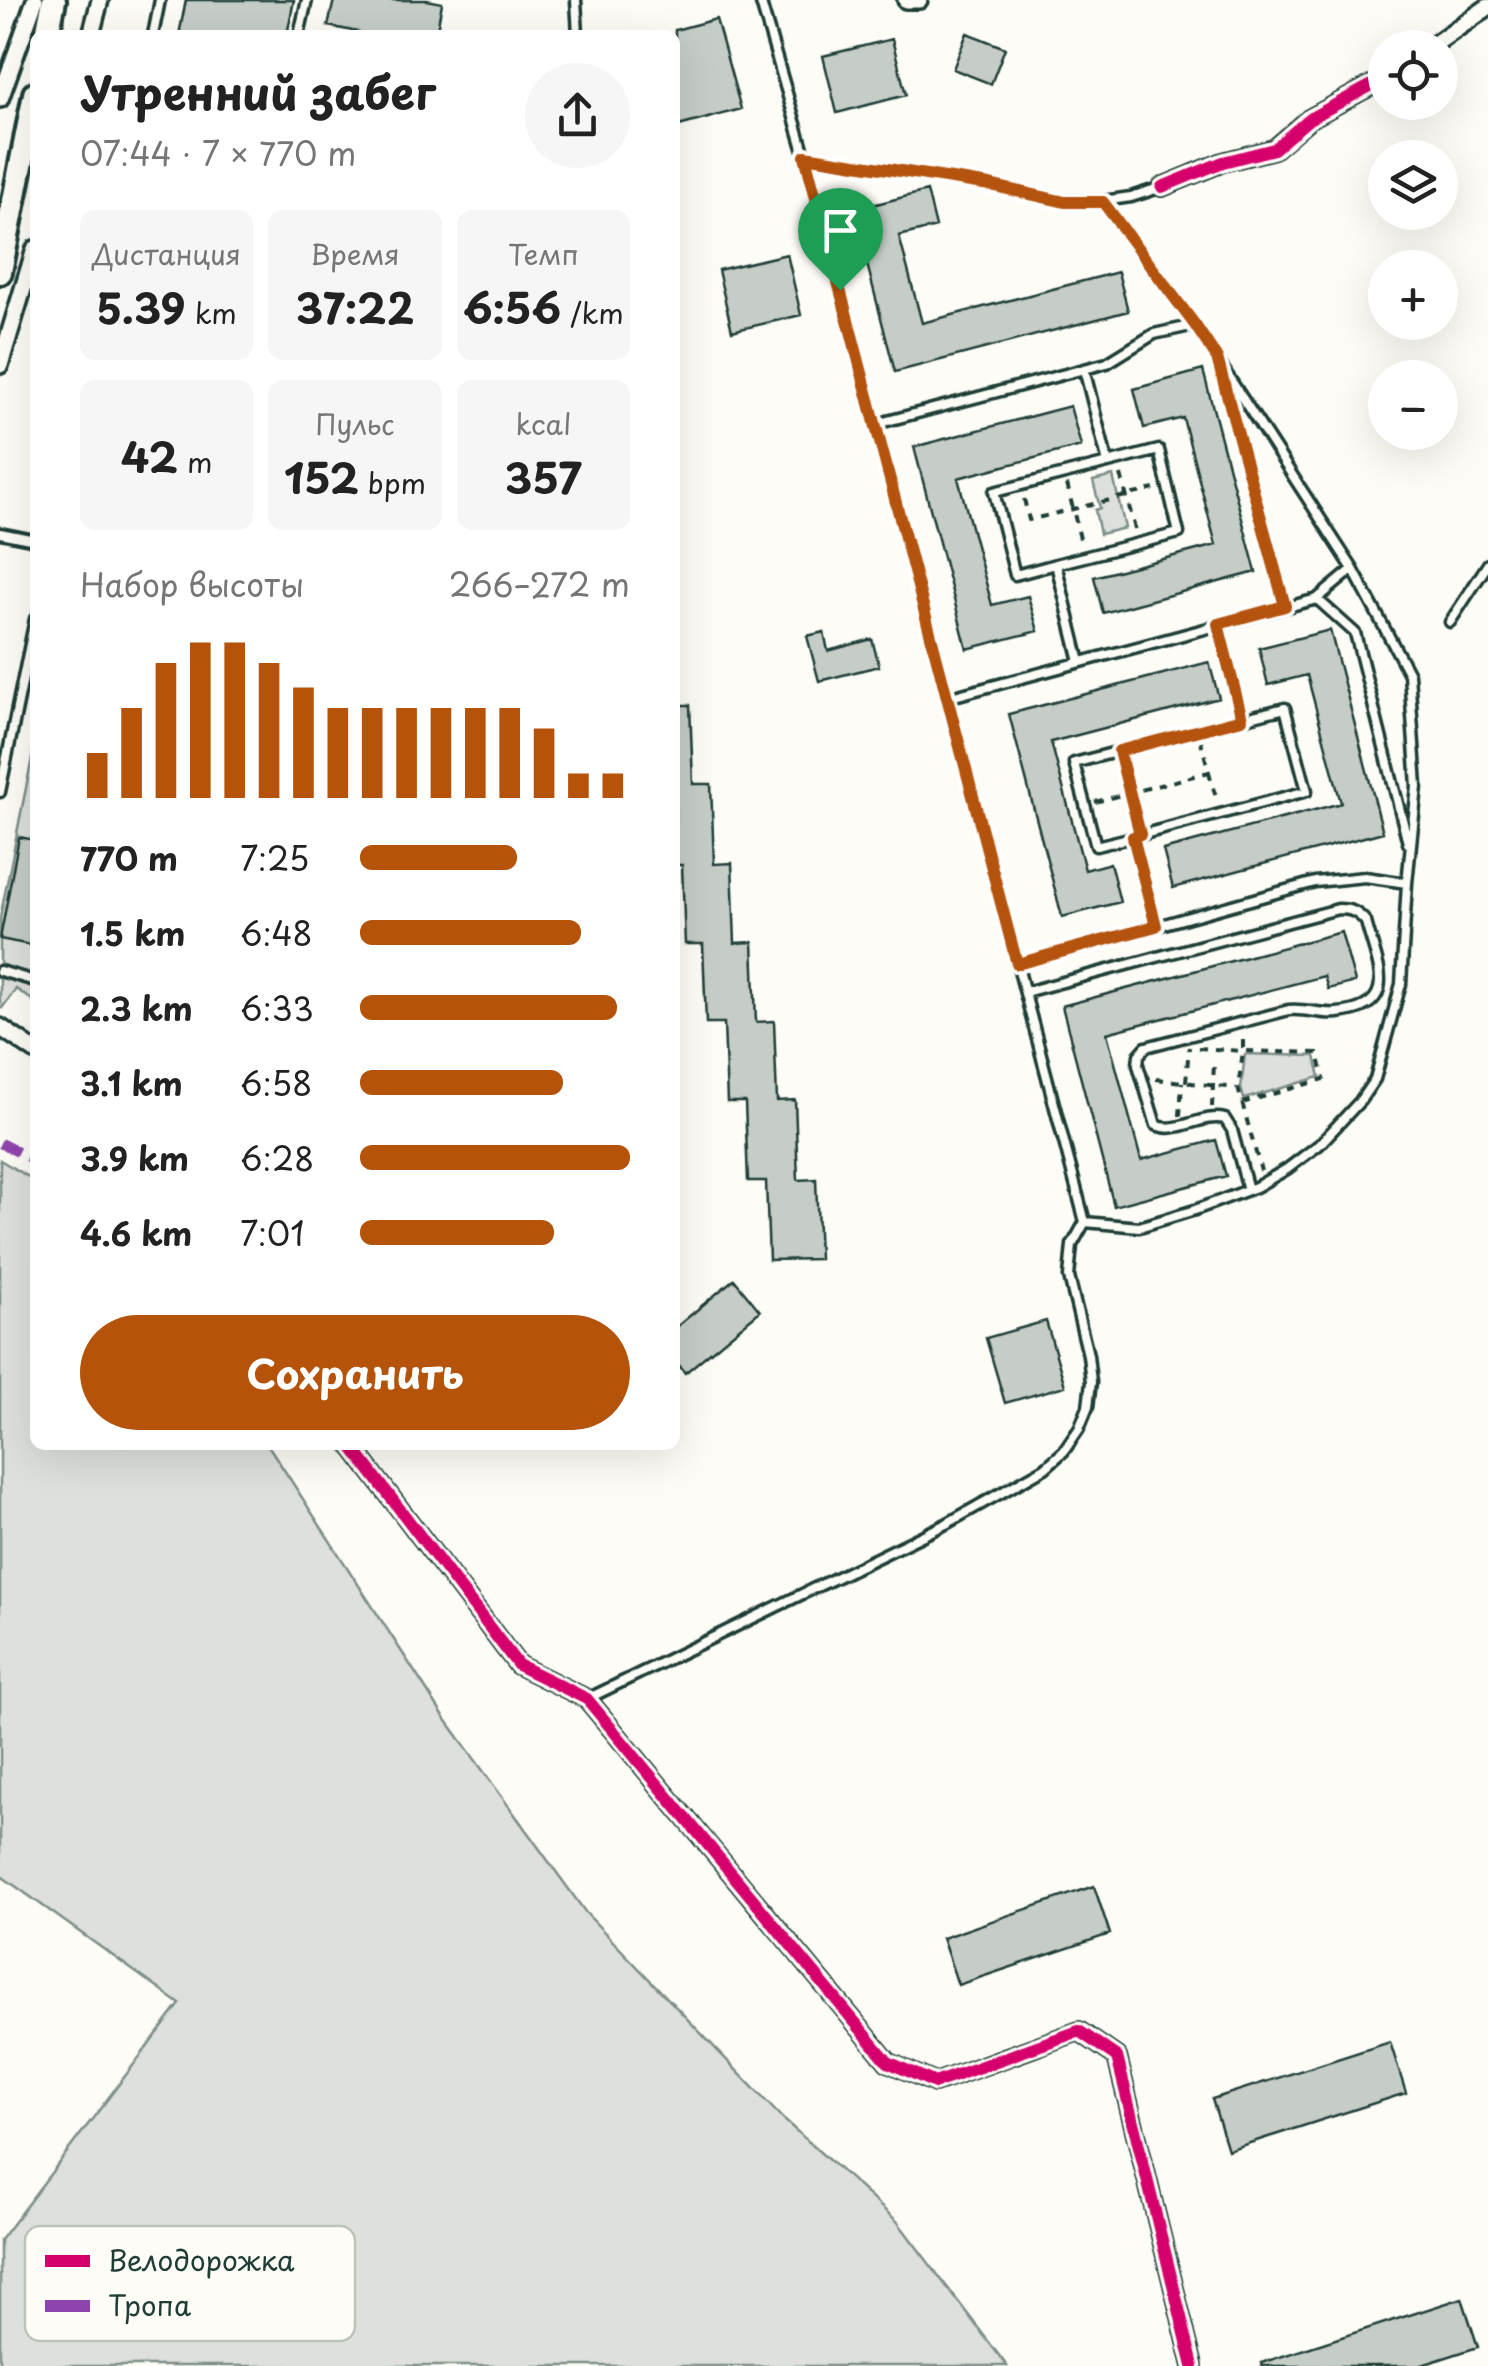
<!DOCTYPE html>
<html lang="ru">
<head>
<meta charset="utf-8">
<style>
	:root { --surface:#fff; --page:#f6f6f6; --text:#222; --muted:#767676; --accent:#b45309 }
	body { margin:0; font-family:"Playpen Sans",sans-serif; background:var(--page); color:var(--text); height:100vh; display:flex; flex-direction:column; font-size:38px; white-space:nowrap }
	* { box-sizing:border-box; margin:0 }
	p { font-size:32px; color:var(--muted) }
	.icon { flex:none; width:55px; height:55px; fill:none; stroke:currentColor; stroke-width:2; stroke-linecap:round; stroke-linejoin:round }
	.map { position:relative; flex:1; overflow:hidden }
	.details { position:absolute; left:30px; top:30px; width:650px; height:1420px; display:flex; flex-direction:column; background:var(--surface); border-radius:15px; box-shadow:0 10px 40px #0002 }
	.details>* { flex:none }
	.fabs { position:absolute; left:1368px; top:30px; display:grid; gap:20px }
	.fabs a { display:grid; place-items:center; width:90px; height:90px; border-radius:50%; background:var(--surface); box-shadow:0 10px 40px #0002; font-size:50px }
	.pin { position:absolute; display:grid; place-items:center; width:85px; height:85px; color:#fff; margin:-102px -42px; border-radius:50% 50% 50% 0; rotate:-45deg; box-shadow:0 0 10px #0007 }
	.pin .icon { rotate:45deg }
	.round { display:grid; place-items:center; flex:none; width:105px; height:105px; border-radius:52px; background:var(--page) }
	.head { display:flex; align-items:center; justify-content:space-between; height:170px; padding:0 50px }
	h1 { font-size:45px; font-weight:700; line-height:75px }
	.metrics { display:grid; grid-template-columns:repeat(3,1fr); gap:15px; height:170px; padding:10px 50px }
	.metrics div { display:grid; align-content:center; border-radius:15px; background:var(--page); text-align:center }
	.metrics b { font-size:42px; font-weight:700 }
	.metrics small { font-size:28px; font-weight:400 }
	.metrics p { font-size:28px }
	.chart { height:280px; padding:20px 50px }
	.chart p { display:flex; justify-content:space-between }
	.chart svg { width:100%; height:180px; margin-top:10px; stroke:var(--accent); stroke-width:6 }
	.button { display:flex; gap:20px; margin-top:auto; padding:20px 50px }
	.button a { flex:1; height:115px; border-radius:60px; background:var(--accent); color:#fff; font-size:40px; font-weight:700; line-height:115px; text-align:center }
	ul { padding:0 50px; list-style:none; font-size:32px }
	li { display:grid; grid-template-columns:160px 120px 1fr; align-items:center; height:75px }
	li i { height:25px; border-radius:12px; background:var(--accent) }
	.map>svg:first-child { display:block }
	.green { fill:#dde0db; stroke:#7e8e88; stroke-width:2.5 }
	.building { fill:#c6cdc7; stroke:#1f3d34; stroke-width:2.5 }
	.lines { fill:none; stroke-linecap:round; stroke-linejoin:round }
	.service-casing { stroke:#1f3d34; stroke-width:15 }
	.minor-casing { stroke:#1f3d34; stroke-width:22 }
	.secondary-casing { stroke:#1f3d34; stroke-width:30 }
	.path { stroke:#1f3d34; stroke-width:4; stroke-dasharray:8 8; stroke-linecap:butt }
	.service { stroke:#fdfcf7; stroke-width:8 }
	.minor { stroke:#fdfcf7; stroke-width:15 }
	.secondary { stroke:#fdfcf7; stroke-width:22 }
	.quiet { stroke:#8e44ad; stroke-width:10; stroke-dasharray:20 10; stroke-linecap:butt }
	.cycleway-casing { stroke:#fdfcf7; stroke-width:19 }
	.cycleway { stroke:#d6006c; stroke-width:12 }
	.route-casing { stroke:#fff; stroke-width:20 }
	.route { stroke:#b45309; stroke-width:12 }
	.key { fill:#fdfcf7; stroke:#bac3bc; stroke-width:2.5 }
	.key-label { font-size:28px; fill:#1f3d34 }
</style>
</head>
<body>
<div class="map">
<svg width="1488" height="2366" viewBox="0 0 1488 2366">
	<rect width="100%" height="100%" fill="#fdfcf7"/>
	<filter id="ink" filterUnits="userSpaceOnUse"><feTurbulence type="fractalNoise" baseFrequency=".01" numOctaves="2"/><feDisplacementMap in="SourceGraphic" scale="20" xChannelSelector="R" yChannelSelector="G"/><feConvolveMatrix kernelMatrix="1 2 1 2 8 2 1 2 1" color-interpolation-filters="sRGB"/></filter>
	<g filter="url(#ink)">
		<path class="green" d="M1113,476L1125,528L1100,534L1095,510L1100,508L1093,481Z
			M35,743V1002L16,989L2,1008L0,1006V918Z
			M1245,1054L1315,1056L1320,1077L1244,1099L1241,1088Z
			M0,1160L35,1181V1445H268L442,1714L586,1913L783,2119L897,2221L1007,2366H0V2240L180,2004L0,1875Z"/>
		<path class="building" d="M186,0H294L287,35H179Z
			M334,0H427L442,3L436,35H357L358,32L328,26Z
			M716,19L741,109L675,127V30Z
			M967,33L1005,48L991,84L953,69Z
			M892,39L906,95L837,113L823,56Z
			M927,191L936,227L899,236L922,323L1118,272L1128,311L895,372L853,210Z
			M787,254L801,315L732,331L718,270Z
			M1203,370L1256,572L1103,613L1094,577L1216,545L1183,418L1144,428L1134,389Z
			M1070,406L1081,446L958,478L992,605L1028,596L1038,631L967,649L914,447Z
			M1330,630L1383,832L1173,888L1163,850L1341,803L1307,675L1268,685L1259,648Z
			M824,632L828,651L872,639L879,666L819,681L807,636Z
			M1209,662L1219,698L1051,742L1085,870L1110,863L1120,902L1062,917L1009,714Z
			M675,705H690L693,784H711L714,864L732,863L735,943L753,942L756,1022L774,1021L777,1101L795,1100L798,1180L816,1179L819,1259L769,1260L766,1181H748L745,1102H727L724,1023H706L703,944H685L682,865H675Z
			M19,837L35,840V946L0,939Z
			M1341,932L1355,982L1328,989L1324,976L1107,1033L1141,1160L1216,1140L1226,1176L1114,1206L1062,1006Z
			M734,1279L760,1311L685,1373L675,1360V1328Z
			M1046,1321L1065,1386L1005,1403L986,1338Z
			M1094,1886L1110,1934L958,1985L942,1938Z
			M1390,2042L1406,2093L1228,2150L1212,2099Z
			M1462,2298L1478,2347L1419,2366H1262L1261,2363Z"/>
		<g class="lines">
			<g class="service-casing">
				<path id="service" d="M576,0L578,35
					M153,35L160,0
					M299,35L307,0
					M805,155L990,185L1065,201H1103L1131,197L1162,187
					M1219,365L1285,606
					M876,424L1107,363L1154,334L1195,325
					M0,533L35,540
					M1056,564L1015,575L994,492L1108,463
					M1317,599L1353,569
					M1450,622L1488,564
					M1080,662L1056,564L1179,533L1159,450L1108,463L1084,369
					M947,698L1317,599L1355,633L1408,843
					M0,792L35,619
					M1133,837L1096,846L1074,763L1242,719
					M1156,926L1133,837L1307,791L1285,708L1242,719L1218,624
					M1017,965L1315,882L1365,877L1407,883
					M0,971L35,981
					M1025,992L1338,909C1351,909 1358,912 1366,922C1377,965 1402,1007 1337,1013C1321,1015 1305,1008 1289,1010L1146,1047L1139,1055L1138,1065L1156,1125C1177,1135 1202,1113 1225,1119L1232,1130L1248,1190
					M1085,1222L1139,1227L1195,1210L1256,1187L1287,1169L1320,1144L1360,1101L1375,1079L1401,984L1407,883L1417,786L1409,674L1353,569L1195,325L1103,201
					M587,1699L946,1524L1045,1468L1064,1451L1079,1429L1088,1407L1091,1382L1088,1355L1069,1277L1072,1245L1085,1222L805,155L760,0"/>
			</g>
			<g class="minor-casing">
				<path id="minor" d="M906,0H919
					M91,35L100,0
					M1429,48L1488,7
					M0,99L35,0
					M1162,187L1223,162L1274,149L1309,119L1385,78
					M0,365L35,249
					M0,1027L35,1051
					M351,1445L518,1665L587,1699L888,2062L935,2083L1079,2031L1117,2057L1193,2366"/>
			</g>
			<g class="secondary-casing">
				<path id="secondary" d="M47,35L54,0
					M0,272L35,94"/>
			</g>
			<path class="path" d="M1121,475L1135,529
				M1067,484L1081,543
				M1024,499L1029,520L1154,489
				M1122,762L1138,825
				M1209,772L1217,801
				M1095,802L1209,772L1201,741
				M1198,1048L1243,1051V1035
				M1156,1079L1236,1088
				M1186,1082L1189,1047
				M1242,1103L1324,1079L1318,1053L1243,1051L1238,1088L1261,1171
				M1212,1107L1214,1063
				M1180,1116L1182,1082"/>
			<use href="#service" class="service"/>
			<use href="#minor" class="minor"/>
			<use href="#secondary" class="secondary"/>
			<path class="quiet" d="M0,1143L30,1158L35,1156"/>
			<g class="cycleway-casing">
				<path id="cycleway" d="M1162,187L1223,162L1274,149L1309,119L1385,78
					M351,1445L518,1665L587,1699L888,2062L935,2083L1079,2031L1117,2057L1193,2366"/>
			</g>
			<use href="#cycleway" class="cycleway"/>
		</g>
	</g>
	<g class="lines" filter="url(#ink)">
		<g class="route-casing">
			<path id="route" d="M805,156L990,185L1065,202H1103L1195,325L1217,358L1285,606L1218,624L1242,719L1119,751L1140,834L1133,837L1156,926L1017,964Z"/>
		</g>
		<use href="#route" class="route"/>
	</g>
	<rect x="25" y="2226" width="330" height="115" rx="15" class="key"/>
	<rect x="45" y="2255" width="45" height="12" fill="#d6006c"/>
	<rect x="45" y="2300" width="45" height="12" fill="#8e44ad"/>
	<g class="key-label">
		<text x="108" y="2271">Велодорожка</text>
		<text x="108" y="2316">Тропа</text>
	</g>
</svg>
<div class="fabs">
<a><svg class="icon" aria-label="locate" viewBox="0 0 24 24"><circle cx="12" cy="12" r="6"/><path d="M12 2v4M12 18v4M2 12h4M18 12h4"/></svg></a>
<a><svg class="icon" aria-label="layers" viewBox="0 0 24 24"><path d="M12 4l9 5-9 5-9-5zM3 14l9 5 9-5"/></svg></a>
<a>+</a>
<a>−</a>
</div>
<div class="pin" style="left:840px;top:290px;background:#1e9e55"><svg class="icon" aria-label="arrive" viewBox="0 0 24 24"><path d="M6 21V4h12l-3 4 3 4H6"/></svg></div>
<section class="details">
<div class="head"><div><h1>Утренний забег</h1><p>07:44 · 7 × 770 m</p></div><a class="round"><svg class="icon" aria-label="share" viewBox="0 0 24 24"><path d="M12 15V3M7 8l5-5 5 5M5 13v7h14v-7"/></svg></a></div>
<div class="metrics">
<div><p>Дистанция</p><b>5.39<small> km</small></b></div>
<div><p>Время</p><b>37:22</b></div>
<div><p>Темп</p><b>6:56<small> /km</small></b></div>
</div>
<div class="metrics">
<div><b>42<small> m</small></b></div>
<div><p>Пульс</p><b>152<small> bpm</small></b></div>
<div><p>kcal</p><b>357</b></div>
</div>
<div class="chart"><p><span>Набор высоты</span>266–272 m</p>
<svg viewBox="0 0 160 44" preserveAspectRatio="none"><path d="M5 44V33M15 44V22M25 44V11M35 44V6M45 44V6M55 44V11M65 44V17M75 44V22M85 44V22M95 44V22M105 44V22M115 44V22M125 44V22M135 44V27M145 44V38M155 44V38"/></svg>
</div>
<ul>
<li><b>770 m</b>7:25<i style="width:58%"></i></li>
<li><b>1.5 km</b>6:48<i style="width:82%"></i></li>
<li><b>2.3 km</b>6:33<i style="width:95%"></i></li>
<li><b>3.1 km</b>6:58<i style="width:75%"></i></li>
<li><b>3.9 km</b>6:28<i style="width:100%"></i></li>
<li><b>4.6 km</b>7:01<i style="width:72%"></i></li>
</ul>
<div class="button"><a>Сохранить</a></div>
</section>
</div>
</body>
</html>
